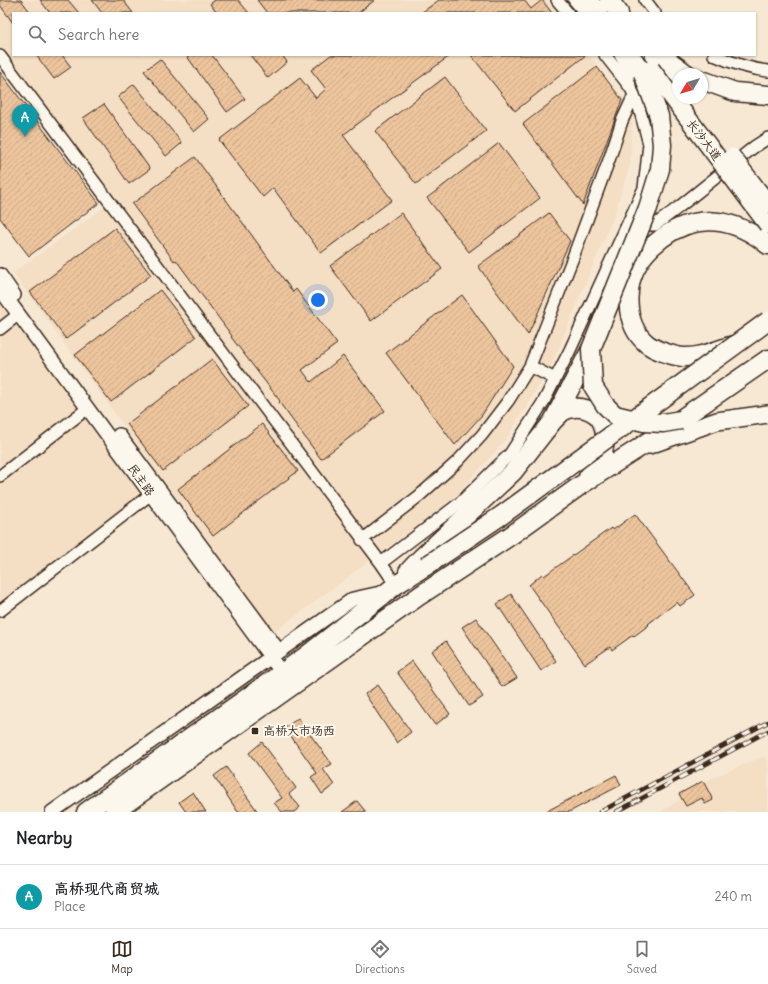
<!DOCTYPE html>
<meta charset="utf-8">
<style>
body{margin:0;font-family:Delius,"LXGW WenKai TC",sans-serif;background:#f2f2f2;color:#202124}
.compass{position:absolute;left:672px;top:68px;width:36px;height:36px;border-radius:50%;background:#fff;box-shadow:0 1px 3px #0004;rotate:232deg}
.you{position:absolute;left:318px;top:300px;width:14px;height:14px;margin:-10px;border:3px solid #fff;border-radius:50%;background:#1a73e8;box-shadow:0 0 0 6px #1a73e833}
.badge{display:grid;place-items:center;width:26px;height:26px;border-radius:50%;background:#3b2a1e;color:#fff;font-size:13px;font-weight:700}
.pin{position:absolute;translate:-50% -33px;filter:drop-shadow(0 1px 2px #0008)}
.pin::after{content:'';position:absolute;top:21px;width:14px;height:12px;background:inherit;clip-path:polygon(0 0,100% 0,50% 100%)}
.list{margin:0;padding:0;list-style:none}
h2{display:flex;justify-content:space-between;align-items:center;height:52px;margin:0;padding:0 16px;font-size:17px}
h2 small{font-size:13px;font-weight:400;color:#757577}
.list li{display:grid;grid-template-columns:26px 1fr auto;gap:12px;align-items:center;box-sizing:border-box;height:64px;padding:0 16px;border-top:1px solid #e0e0e0}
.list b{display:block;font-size:15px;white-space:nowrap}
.list p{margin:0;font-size:13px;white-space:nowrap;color:#757577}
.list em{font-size:13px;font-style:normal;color:#757577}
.icon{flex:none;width:22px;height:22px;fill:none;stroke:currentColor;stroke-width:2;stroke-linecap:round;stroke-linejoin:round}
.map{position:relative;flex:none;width:768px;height:812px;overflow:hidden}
.search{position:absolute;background:#fff;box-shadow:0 1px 3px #0004;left:12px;right:12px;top:12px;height:44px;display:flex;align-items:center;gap:10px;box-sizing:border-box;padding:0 14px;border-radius:0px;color:#757577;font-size:15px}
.sheet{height:116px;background:#fff}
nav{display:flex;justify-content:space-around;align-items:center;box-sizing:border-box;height:56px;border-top:1px solid #e0e0e0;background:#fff;font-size:11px;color:#757577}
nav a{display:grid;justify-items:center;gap:2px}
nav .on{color:#3b2a1e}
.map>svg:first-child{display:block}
.built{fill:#f4dec4}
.building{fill:url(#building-hatch);stroke:#3b2a1e}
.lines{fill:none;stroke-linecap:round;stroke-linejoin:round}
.minor-casing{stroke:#3b2a1e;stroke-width:14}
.tertiary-casing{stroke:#3b2a1e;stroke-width:16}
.primary-casing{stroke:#3b2a1e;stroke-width:20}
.trunk-casing{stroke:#3b2a1e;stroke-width:21}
.minor{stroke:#fbf7ec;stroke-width:11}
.tertiary{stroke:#fbf7ec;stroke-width:13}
.primary{stroke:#fbf7ec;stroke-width:17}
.trunk{stroke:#fbf7ec;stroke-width:18}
.rail-casing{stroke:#3b2a1e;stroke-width:4.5}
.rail{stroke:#fbf7ec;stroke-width:3;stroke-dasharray:9;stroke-linecap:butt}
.primary-bridge-casing{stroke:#3b2a1e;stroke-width:20;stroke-linecap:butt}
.trunk-bridge-casing{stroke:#3b2a1e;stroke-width:21;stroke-linecap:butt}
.primary-bridge{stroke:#fbf7ec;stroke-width:17}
.trunk-bridge{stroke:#fbf7ec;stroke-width:18}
.poi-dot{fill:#3b2a1e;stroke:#fbf7ec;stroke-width:1.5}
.labels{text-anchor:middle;stroke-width:4;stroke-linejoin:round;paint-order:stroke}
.street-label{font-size:12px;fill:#3b2a1e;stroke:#fbf7ec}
.poi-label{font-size:12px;fill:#3b2a1e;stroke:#fbf7ec;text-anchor:start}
</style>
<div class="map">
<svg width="768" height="812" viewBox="0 0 768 812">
<defs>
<pattern id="building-hatch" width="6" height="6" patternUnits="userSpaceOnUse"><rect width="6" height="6" fill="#edc59d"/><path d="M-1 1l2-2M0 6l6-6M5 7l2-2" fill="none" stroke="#cca987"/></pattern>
</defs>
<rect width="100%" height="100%" fill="#f7e8d4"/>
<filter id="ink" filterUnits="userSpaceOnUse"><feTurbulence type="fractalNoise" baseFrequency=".025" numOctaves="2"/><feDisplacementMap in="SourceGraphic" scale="8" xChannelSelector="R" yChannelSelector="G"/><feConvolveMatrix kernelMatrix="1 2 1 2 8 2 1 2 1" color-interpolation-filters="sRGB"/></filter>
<g filter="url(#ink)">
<path class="built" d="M0 0H546L556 13H13V55H589L622 97 632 117 630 165 614 215 552 364 507 438 453 499 274 632 13 273 106 206 0 65Z
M0 304 144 493 0 602Z
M764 756 768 762V812H661L710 779Z"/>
<path class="building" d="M0 0H21L31 13H13V23L0 5Z
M40 0H68L79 13H50Z
M92 0H123L133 13H102Z
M215 0H238L249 13H217L210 4Z
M257 0H375L358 13H267Z
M439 0H524L531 9 542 0 552 13H421Z
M36 55H62L71 67 54 79Z
M186 55H212L245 99 227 112Z
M250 55H282L287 62 268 78Z
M331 55H451L384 104 343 135 392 200 321 253 273 188 263 197 219 140 300 78 316 98 326 89 311 70Z
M471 55H586L515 111Z
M160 59 209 119 194 132 144 71Z
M597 67 622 100 583 205 523 124Z
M0 72 99 203 29 256 0 218Z
M445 77 486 131 416 184 375 131Z
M134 84 182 143 166 156 118 97Z
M104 104 150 169 129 184 83 118Z
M499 143 540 198 469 252 427 198Z
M195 157 293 292 296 289 337 344 302 370 311 382 343 356 385 411 321 459 279 402 280 401 231 337 232 336 176 260 174 261 132 204Z
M401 213 442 269 371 321 330 266Z
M549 213 570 241 528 335 478 266Z
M115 228 151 275 66 339 30 292Z
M160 290 196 337 111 402 75 355Z
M462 295 513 366 482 415 455 445 386 353Z
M212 359 248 406 163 471 127 424Z
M262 424 298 471 213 536 178 489Z
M635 514 695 595 680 606 677 602 648 624 649 625 634 636 633 635 612 650 610 647 585 664 529 585 542 574 544 576 611 528 613 530Z
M511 594 556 661 541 671 497 604Z
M476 618 517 678 502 687 462 627Z
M446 641 483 697 469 706 432 651Z
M412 661 450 714 435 725 397 672Z
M378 685 411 732 397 743 365 694Z
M298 718 332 764 323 769 334 785 322 794 311 777 317 773 285 728Z
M262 742 296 788 289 794 300 807 294 812H282L274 803 282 798 249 753Z
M226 767 258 812H238L214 776Z
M616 775 621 785 569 812H545Z
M703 781 713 800 705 804 702 798 686 806 679 794Z
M193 792 206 812H186L179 802Z
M357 801 366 812H342Z"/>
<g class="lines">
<defs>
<path id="minor" d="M557 0 568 13
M574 0 585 13
M645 0 655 13
M620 55C627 64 629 75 630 86
M714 55C732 63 748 69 768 71
M0 56 381 563
M637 225H655L679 207 754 147 768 138
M0 329 19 314
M530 366 555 379
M0 476 88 408
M362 540 419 496 458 461 482 435 508 401 530 366 572 260 609 160 622 121 634 95
M396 585 381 563 460 503 510 454 544 401 570 350 644 188 649 144 637 100 630 87 605 55
M0 611 151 494"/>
<path id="tertiary" d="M0 275 14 295
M0 289 282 673
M119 435 279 651
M52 812 353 599 385 592"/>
<path id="primary" d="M654 55 678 87
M649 445 717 421 768 414"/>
<path id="trunk" d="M588 0 598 13
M609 0 619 13
M630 55 643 73
M661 55 687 74
M702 80 735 92 768 95
M733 345C717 350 700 358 683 357 673 356 654 350 646 343 624 324 624 285 639 262 645 253 654 244 662 238 697 212 735 218 768 245
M553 421C556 418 559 415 562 412 576 403 598 409 603 425 607 436 604 452 600 462 597 467 592 472 588 477
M408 572 422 557 513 472 553 421 591 349
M86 812 307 655 396 585 426 566
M114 812 419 596 513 534 581 485 639 448 768 359"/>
</defs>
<use href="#minor" class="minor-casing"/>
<use href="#tertiary" class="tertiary-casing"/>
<use href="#primary" class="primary-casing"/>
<use href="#trunk" class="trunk-casing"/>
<use href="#minor" class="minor"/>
<use href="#tertiary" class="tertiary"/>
<use href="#primary" class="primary"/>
<use href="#trunk" class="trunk"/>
<defs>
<path id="rail" d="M600 812 768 722
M616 812 768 731"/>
</defs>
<use href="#rail" class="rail-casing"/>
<use href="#rail" class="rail"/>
<defs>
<path id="primary-bridge" d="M651 69 768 225
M732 157 768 204"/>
<path id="trunk-bridge" d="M643 73 659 116 662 145 660 169 648 208 591 349 593 386 605 405 615 415 644 422 663 423 681 420
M426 566 502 515 768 321"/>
</defs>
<use href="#primary-bridge" class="primary-bridge-casing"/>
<use href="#trunk-bridge" class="trunk-bridge-casing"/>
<use href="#primary-bridge" class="primary-bridge"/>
<use href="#trunk-bridge" class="trunk-bridge"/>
</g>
</g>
<rect class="poi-dot" x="251" y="727" width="8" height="8" rx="2"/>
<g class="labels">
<g class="street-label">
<text transform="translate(704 140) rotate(53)" y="4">长沙大道</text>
<text transform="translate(141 480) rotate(54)" y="4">民主路</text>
</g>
<g class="poi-label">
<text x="263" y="735">高桥大市场西</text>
</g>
</g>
</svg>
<svg class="compass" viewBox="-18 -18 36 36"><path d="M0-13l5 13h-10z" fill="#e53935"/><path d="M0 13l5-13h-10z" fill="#757577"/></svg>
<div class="you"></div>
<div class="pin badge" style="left:25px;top:137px;background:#0f9aa8">A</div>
<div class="search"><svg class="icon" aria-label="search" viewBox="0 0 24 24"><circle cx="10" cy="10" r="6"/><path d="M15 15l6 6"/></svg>Search here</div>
</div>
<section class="sheet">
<h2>Nearby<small></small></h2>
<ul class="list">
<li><span class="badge" style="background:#0f9aa8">A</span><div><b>高桥现代商贸城</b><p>Place</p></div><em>240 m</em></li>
</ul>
</section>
<nav>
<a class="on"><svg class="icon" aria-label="map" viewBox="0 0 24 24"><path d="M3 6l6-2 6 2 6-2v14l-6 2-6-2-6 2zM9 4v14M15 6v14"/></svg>Map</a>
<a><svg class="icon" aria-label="directions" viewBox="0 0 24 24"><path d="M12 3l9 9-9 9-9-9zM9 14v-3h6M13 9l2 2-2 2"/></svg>Directions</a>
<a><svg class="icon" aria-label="saved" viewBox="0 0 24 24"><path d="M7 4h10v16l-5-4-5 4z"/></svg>Saved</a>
</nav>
